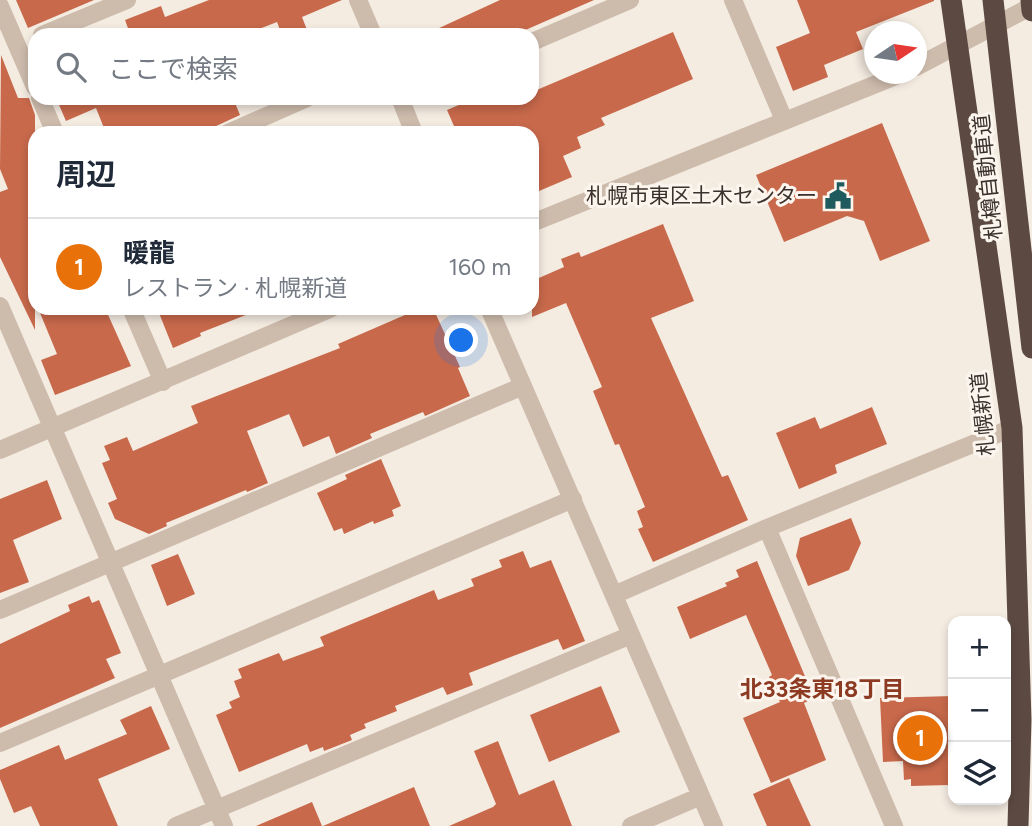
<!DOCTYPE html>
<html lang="ja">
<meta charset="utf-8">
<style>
body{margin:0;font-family:Figtree,"Noto Sans JP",sans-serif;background:#f2f2f3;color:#1f2937}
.controls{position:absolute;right:21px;bottom:21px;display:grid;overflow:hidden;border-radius:14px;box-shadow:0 4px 10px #0003}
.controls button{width:63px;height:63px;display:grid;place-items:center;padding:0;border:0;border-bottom:2px solid #e0e1e3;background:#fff;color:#1f2937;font:35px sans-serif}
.compass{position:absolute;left:864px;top:21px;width:63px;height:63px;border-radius:50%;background:#fff;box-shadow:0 4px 10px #0003;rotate:77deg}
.you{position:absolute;left:462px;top:341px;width:24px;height:24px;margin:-18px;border:5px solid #fff;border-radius:50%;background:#1a73e8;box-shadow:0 0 0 10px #1a73e833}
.badge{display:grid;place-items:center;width:46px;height:46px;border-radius:50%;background:#111827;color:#fff;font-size:23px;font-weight:700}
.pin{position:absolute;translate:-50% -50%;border:4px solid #fff;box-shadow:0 2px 7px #0006}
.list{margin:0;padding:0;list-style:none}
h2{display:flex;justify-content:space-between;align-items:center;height:91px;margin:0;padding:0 28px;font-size:30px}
h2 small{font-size:23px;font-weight:400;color:#747a83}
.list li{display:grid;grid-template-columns:46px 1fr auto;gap:21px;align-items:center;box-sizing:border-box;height:98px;padding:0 28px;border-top:2px solid #e0e1e3}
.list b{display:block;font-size:26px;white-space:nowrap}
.list p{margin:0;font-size:23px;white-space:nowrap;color:#747a83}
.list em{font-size:23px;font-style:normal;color:#747a83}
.icon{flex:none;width:38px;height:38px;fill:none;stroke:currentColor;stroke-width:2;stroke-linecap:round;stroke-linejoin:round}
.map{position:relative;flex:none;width:1032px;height:826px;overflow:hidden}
.search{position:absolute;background:#fff;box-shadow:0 4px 10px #0003;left:28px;top:28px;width:511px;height:77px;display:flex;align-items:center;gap:18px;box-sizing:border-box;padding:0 24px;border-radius:21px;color:#747a83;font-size:26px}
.panel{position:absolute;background:#fff;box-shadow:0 4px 10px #0003;left:28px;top:126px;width:511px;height:189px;border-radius:21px}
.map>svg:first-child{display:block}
.building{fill:#c8694b}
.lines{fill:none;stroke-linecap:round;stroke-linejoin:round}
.minor{stroke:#cdbbac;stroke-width:18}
.highway{stroke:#5c4a42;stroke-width:21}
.highway-bridge{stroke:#5c4a42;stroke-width:21}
.labels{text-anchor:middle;stroke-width:6;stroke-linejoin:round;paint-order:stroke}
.street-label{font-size:21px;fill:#3b302b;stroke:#fbf5ee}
.poi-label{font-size:21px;fill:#3b302b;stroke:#fbf5ee;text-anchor:end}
.neighbourhood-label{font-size:23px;font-weight:bold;fill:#8c3b22;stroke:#fbf5ee}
</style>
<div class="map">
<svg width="1032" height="826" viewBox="0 0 1032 826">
<rect width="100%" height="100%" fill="#f4ebe1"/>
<path class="building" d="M16 0H94L28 28Z
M209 0H342L302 17 309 35H282L277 22 244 35H123L129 31 125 20 161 6 165 17Z
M500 0H594L514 35H424Z
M797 0H934V1L856 32 863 49 824 65 828 77 793 91 776 47 810 33Z
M673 32 693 79 601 118 605 125 577 137 581 148 563 156 572 177 532 194V133H457L447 110 475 98H512L513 101 532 98V92Z
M1 55 18 98H29L35 115V330L0 257V192L8 189 0 169Z
M56 98H233L240 115 201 133H106L96 108 66 121Z
M882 123 930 241 880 261 864 221 847 216 784 242 756 175Z
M663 224 694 301 651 318 722 477 728 475 748 520 653 562 638 529 643 527 637 511 645 507 619 444 615 445 593 391 602 387 566 303 532 317V281L564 267 561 259 579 252 581 257Z
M38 308H105L131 366 55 395 41 360 57 354Z
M157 308H261V309L200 333 201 336 173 348Z
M421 308H433L460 367 458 368 470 396 425 416 423 412 370 434 372 438 336 454 329 436 303 447 289 414 247 431 268 483 247 492 246 490 166 523 167 526 149 534 115 519 108 503 117 499 102 463 110 460 104 446 127 437 133 451 198 423 191 406 340 348 338 344Z
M872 407 887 444 835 465 837 473 799 489 776 433 815 417 820 429Z
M381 459 401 506 392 510 394 516 374 524 373 521 344 534 342 528 334 531 317 493 347 479 345 475Z
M47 480 62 519 13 540 29 582 0 593V499Z
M851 518 861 543 849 570 808 586 796 556 800 538Z
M523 551 530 568 551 560 585 641 563 650 558 639 469 673 473 685 447 695 443 687 395 706 397 711 364 724 366 728 350 735 352 740 347 742 324 751 323 747 310 752 307 744 239 772 216 715 232 708 229 702 240 697 234 681 242 678 238 669 279 653 283 661 324 646 320 637 434 590 438 600 474 586 471 579 502 567 499 560Z
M178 554 195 594 167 606 151 565Z
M757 561 814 698 804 703 826 760 771 783 743 718 780 702 769 677 772 675 746 615 690 639 677 607 727 586 725 583 739 577 736 570Z
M89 596 92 603 99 600 121 653 106 659 115 678 0 728V644L70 611 68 605Z
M601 686 620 732 549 762 530 715Z
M953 696V753H948L949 785 911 786V779L904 780 903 761 883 762 880 698Z
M151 706 170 749 98 779 118 826H40L31 806 14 813 0 779V770L59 745 65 760 127 734 120 720Z
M498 741 519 795 554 780 572 826H449L493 807 496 804 474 751Z
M789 778 811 826H767L753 794Z
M414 787 430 826H323Z
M312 802 322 826H256Z"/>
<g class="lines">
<path class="minor" d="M358 0 373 35
M733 0 784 120
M0 6 35 87
M42 35 127 0
M532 42 630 0
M916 67 1032 6
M40 98 55 133
M400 98 414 133
M228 133 307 98
M532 223 901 74
M0 306 224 826
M131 308 163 382
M489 308 714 826
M0 450 332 308
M767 528 894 826
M614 595 767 528 1012 428
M0 610 523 386
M0 743 573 499
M176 826 631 635
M631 826 701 796"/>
<path class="highway" d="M951 0 1012 428 1021 720 1018 826"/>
<path class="highway-bridge" d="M993 0 1032 348
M1031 0 1032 11"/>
</g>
<defs>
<symbol id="civic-bare" viewBox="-9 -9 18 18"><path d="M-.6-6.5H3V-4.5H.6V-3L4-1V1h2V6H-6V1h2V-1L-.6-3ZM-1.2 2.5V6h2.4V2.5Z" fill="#1f5a5e" stroke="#fbf5ee" stroke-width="2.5" paint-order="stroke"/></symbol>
</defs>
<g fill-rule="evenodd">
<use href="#civic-bare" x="819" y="177" width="38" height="38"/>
</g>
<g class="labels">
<g class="street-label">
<text transform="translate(988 177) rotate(-96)" y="7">札樽自動車道</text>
<text transform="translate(983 414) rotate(-96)" y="7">札幌新道</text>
</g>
<g class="poi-label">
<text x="817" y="203">札幌市東区土木センター</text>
</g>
<g class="neighbourhood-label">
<text x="822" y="697">北33条東18丁目</text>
</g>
</g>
</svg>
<div class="controls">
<button>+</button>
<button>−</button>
<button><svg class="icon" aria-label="layers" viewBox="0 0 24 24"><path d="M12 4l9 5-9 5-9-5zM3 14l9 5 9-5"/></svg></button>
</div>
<svg class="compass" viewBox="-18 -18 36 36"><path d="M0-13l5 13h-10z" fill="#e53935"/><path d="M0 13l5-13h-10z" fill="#747a83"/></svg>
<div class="you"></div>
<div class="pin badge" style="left:920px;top:738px;background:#e8710a">1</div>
<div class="search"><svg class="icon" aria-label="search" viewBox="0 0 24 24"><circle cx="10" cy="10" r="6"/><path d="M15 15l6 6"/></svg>ここで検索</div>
<section class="panel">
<h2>周辺<small></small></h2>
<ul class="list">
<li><span class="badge" style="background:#e8710a">1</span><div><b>暖龍</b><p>レストラン · 札幌新道</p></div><em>160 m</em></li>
</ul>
</section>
</div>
